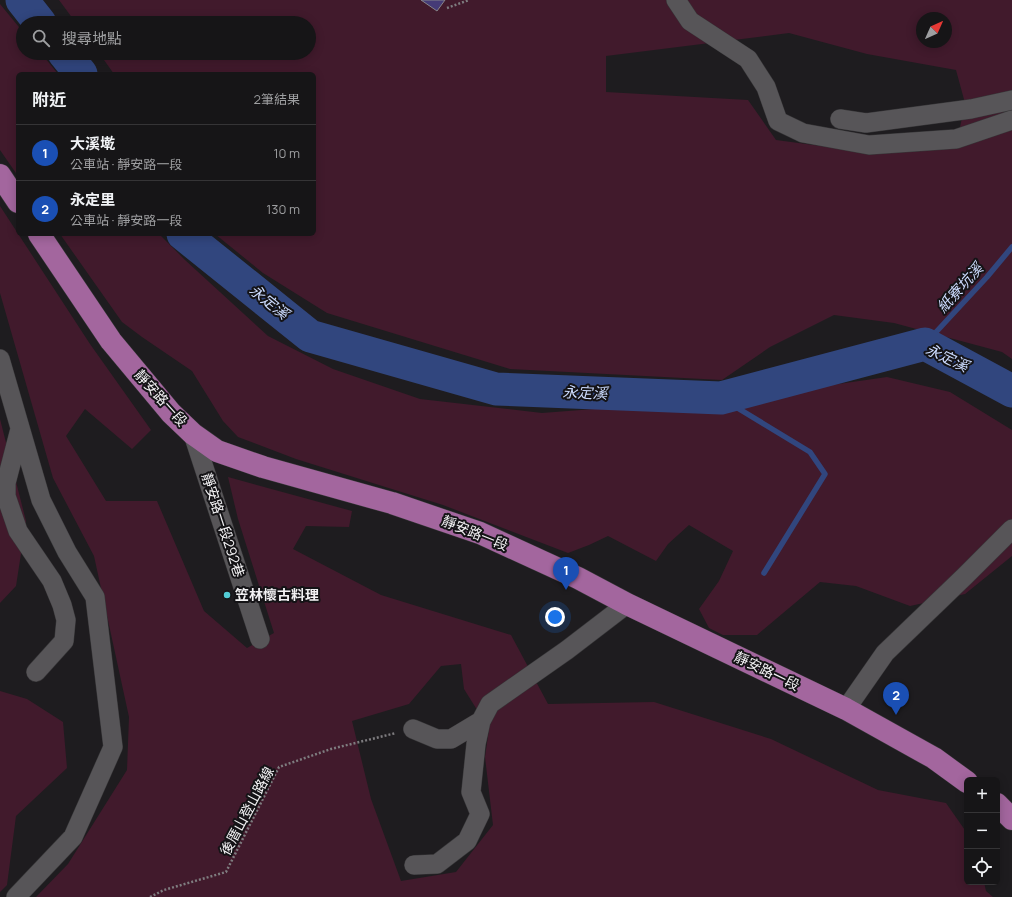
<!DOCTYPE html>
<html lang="zh-TW">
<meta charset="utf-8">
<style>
body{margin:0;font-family:Manrope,"Noto Sans TC",sans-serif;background:#232224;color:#f1f3f6}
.controls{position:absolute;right:12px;bottom:12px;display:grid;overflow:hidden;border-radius:6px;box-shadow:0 2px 10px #0003}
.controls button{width:36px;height:36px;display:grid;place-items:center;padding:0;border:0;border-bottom:1px solid #353436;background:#161517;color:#f1f3f6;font:20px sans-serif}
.compass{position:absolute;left:916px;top:12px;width:36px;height:36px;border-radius:50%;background:#161517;box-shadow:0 2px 10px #0003;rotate:45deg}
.you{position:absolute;left:555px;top:617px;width:14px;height:14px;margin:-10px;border:3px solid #fff;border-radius:50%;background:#1a73e8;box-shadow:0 0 0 6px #1a73e833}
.badge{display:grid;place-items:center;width:26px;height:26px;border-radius:50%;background:#db2777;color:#fff;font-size:13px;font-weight:700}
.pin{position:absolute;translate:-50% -33px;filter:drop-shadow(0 1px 2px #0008)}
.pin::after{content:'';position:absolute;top:21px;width:14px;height:12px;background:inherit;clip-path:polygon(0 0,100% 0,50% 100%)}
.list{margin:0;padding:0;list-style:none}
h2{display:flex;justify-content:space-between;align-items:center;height:52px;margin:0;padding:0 16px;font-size:17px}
h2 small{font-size:13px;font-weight:400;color:#9e9fa1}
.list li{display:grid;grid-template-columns:26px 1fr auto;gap:12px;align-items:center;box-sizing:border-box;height:56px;padding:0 16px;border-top:1px solid #353436}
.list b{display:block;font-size:15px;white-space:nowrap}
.list p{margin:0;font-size:13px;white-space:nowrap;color:#9e9fa1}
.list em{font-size:13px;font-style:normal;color:#9e9fa1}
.icon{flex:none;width:22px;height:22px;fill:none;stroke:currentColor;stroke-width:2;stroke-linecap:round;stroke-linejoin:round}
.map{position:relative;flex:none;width:1012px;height:897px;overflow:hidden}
.search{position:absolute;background:#161517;box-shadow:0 2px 10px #0003;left:16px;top:16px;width:300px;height:44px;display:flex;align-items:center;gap:10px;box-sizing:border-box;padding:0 14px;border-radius:22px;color:#9e9fa1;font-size:15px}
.panel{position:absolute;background:#161517;box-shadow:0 2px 10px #0003;left:16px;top:72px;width:300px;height:164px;border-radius:6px}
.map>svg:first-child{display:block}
.green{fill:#411a2c;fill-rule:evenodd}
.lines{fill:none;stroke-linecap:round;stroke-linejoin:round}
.stream{stroke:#31467e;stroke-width:5.5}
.river{stroke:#31467e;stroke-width:33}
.building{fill:#453b77;stroke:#868589}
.minor-casing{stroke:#373638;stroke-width:20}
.major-casing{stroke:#373638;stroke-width:23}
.path{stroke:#7e7c7f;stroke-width:2.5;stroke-dasharray:2 2;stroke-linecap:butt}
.minor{stroke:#575558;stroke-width:19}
.major{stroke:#a3669e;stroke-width:22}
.poi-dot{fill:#52ccd5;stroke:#141316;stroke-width:1.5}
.labels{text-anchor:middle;stroke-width:4;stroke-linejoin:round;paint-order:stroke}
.street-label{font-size:14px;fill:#f3f2f4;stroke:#141316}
.poi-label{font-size:14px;font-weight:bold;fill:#f3f2f4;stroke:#141316;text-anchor:start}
.water-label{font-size:15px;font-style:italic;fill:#ccdbfe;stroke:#141316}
</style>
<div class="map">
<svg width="1012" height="897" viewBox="0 0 1012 897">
<rect width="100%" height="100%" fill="#1e1c1f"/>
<path class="green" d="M59 0H1012V359L1002 352 894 323 834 315 770 347 722 380 510 369 327 313 263 273 215 234H314V74H114L99 53H309V23H76ZM922 18H946V42H922ZM789 33 867 54 956 70 965 103 956 147 866 152 776 140 748 100 606 92V56Z
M0 4 23 32V53H41L58 74H18V176L0 150Z
M0 206 90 344 151 430 132 449 85 409 66 436 106 501H157L204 611 247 648 274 633 238 519 228 477 352 511 349 527 306 526 293 549 381 595 511 635 548 704 654 702 771 739 878 790 946 803 967 833V882H984L986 891 993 897H36L68 864 127 770 129 717 94 556 53 478 0 293ZM461 664 464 689 489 729 485 757 493 825 456 872 401 881 371 799 352 721 409 704 441 666Z
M60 234H159L185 260 268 336 333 369 420 399 542 413 749 397 887 377 950 392 1012 430V556L965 594 910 606 856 586 820 582 757 635H723L709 628 699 609 719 581 733 551 689 525 668 544 656 561 608 536 589 545 568 553 443 505 296 459 238 437 223 421 192 371 142 337 122 322Z
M0 419 26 521 16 586 0 603Z
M0 691 27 699 63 722 67 768 16 816 7 885 0 892Z"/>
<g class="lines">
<path class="stream" d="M925 344 987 277 1012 247
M721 398 810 452 825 474 764 573"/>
<path class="river" d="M22 0 40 23
M64 53 81 74
M183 234 310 336 496 389 721 398 925 344 1012 391"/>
</g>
<path class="building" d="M421 0H445L437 11Z"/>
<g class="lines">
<defs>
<path id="minor" d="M676 0 690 21 748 59 766 87 778 121 803 133 869 145 956 139 1012 120
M840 119 866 123 971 109 1012 100
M0 359 41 500 67 552 95 597 113 747 73 837 16 897
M20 429 6 483V496L18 531 52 581 62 605 66 620 64 641 36 672
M193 434 260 639
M846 709 885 653 965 576 1012 529
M413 729 437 739H451L481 721
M414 865 437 864 467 841 480 814 471 792 476 744 481 721 490 704 567 650 627 604"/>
<path id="major" d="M0 175 18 202
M39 234 111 341 171 413 193 434 217 451 263 467 392 503 480 533 578 578 627 604 846 709 934 758 967 782
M997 804 1012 819"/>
</defs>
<use href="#minor" class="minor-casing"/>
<use href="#major" class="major-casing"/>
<path class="path" d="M447 8 469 0
M150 897 164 890 226 872 279 767 331 749 396 733"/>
<use href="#minor" class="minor"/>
<use href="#major" class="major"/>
</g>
<circle class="poi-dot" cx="227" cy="595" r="4"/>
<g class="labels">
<g class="street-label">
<text transform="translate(161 398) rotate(48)" y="5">靜安路一段</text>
<text transform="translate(223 525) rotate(72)" y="5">靜安路一段292巷</text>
<text transform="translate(475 533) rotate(22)" y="5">靜安路一段</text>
<text transform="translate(767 671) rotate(26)" y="5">靜安路一段</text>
<text transform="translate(247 811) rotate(-62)" y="5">後厝山登山路線</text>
</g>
<g class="poi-label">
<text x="235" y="600">笠林懷古料理</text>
</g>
<g class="water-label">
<text transform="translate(960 288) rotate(-48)" y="5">紙寮坑溪</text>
<text transform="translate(269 302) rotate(39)" y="5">永定溪</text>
<text transform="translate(947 358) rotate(25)" y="5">永定溪</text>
<text transform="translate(585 393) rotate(2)" y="5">永定溪</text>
</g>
</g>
</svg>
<div class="controls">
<button>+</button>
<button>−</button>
<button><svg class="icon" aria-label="locate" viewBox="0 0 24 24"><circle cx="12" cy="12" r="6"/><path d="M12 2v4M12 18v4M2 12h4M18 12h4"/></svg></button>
</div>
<svg class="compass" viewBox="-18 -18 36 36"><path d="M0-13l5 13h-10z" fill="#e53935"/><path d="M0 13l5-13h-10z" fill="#9e9fa1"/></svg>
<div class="you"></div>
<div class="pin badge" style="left:566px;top:590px;background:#1a4fb4">1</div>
<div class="pin badge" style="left:896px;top:715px;background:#1a4fb4">2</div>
<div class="search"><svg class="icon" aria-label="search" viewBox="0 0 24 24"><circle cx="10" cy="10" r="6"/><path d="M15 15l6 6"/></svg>搜尋地點</div>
<section class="panel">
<h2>附近<small>2筆結果</small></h2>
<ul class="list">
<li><span class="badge" style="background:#1a4fb4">1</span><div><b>大溪墘</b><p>公車站 · 靜安路一段</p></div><em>10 m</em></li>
<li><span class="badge" style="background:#1a4fb4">2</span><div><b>永定里</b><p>公車站 · 靜安路一段</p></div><em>130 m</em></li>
</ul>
</section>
</div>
